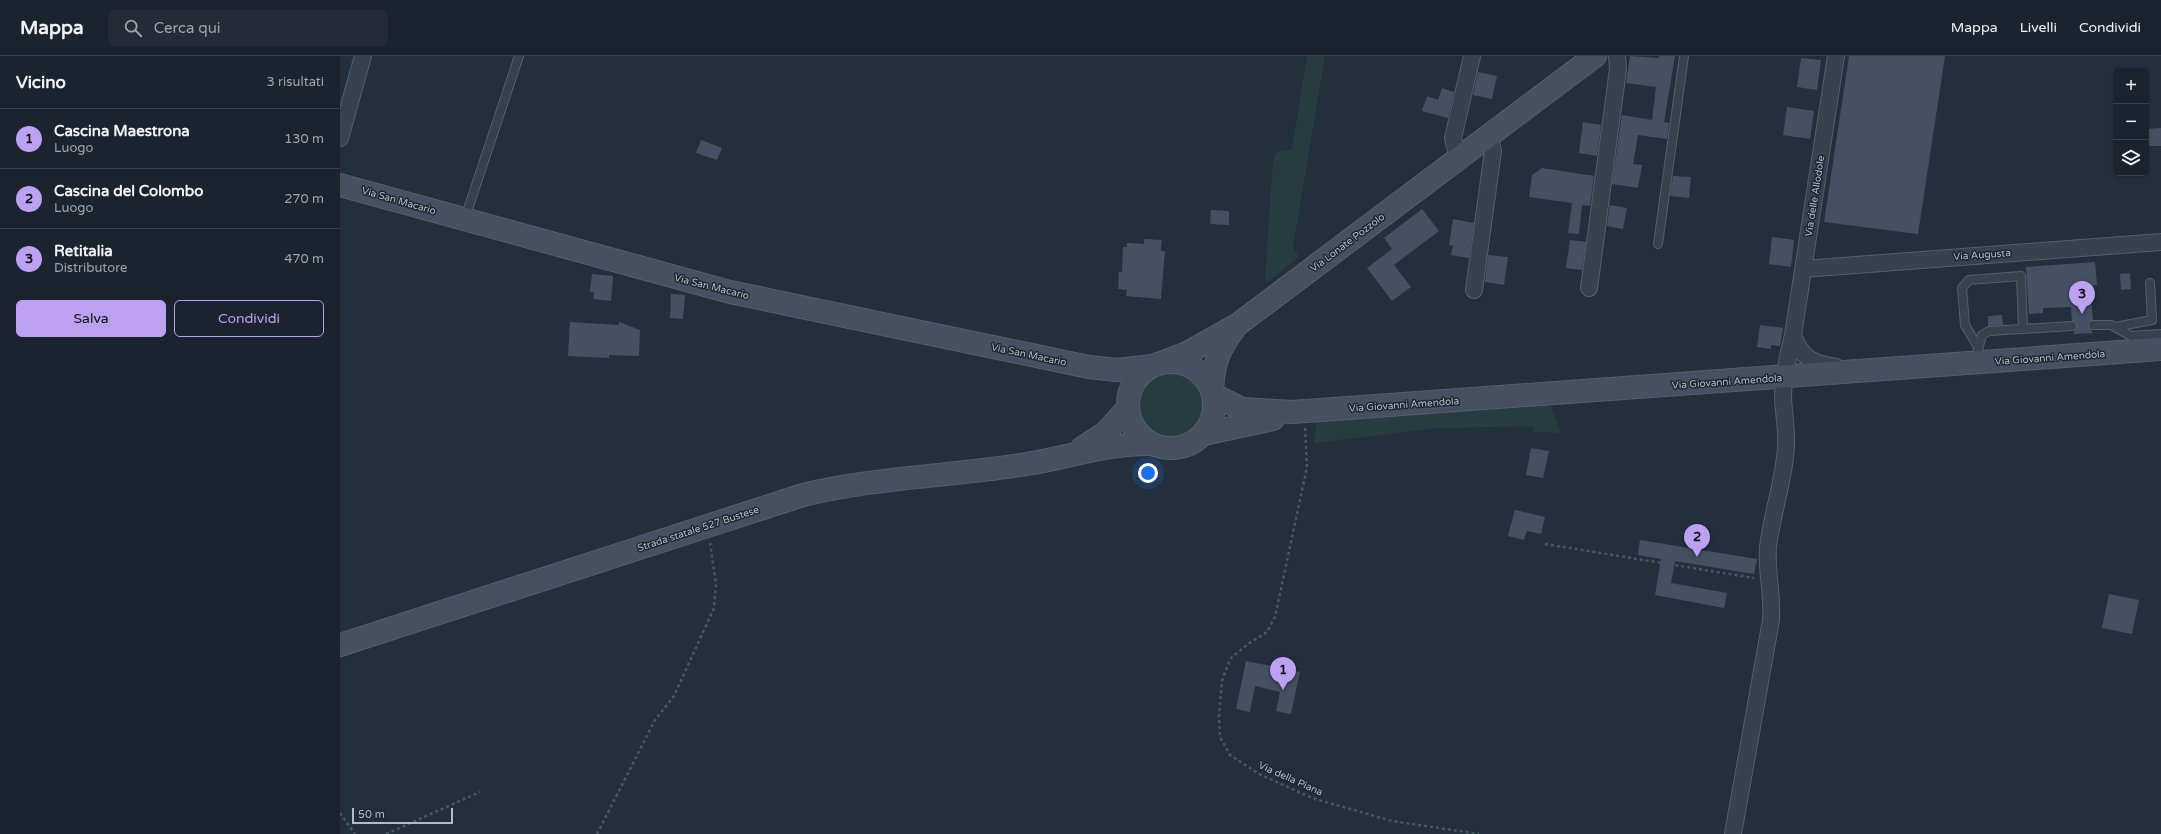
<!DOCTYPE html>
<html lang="it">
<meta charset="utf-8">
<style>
body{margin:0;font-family:"Varela Round",sans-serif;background:#242b36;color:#f1f3f6}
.controls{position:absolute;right:12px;top:12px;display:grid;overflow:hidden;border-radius:6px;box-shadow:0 1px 3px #0004}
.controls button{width:36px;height:36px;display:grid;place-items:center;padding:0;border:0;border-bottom:1px solid #39404a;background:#1b232e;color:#f1f3f6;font:20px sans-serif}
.scale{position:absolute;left:12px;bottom:10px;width:101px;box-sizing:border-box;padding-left:4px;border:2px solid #b4bcc9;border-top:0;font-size:11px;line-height:14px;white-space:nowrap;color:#b4bcc9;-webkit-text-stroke:3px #1d2633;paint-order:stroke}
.you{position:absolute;left:808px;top:417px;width:14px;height:14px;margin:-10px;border:3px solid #fff;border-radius:50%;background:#1a73e8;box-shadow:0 0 0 6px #1a73e833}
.badge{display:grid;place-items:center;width:26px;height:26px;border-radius:50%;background:#bca0f2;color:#111;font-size:13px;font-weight:700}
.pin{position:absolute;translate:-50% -33px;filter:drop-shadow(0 1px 2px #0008)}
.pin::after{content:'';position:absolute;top:21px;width:14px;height:12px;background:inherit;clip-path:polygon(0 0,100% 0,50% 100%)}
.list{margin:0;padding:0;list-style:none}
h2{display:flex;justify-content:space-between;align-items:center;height:52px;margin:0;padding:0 16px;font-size:17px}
h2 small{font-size:13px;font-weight:400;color:#a0a4aa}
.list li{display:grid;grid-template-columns:26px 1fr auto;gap:12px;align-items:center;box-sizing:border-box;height:60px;padding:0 16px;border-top:1px solid #39404a}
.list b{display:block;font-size:15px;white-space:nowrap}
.list p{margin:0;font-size:13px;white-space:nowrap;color:#a0a4aa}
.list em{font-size:13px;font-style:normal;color:#a0a4aa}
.actions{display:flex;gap:8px;padding:12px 16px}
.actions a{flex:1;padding:9px 0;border:1px solid #bca0f2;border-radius:6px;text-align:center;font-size:14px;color:#bca0f2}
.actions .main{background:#bca0f2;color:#111}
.icon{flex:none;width:22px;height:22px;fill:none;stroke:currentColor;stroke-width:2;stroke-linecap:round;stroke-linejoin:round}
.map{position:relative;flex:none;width:1821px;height:778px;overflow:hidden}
header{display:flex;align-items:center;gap:24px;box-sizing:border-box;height:56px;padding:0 20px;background:#1b232e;border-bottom:1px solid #39404a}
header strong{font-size:19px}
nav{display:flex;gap:22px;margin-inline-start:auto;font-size:14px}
.search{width:280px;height:36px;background:#242b36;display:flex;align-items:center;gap:10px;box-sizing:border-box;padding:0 14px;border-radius:6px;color:#a0a4aa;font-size:15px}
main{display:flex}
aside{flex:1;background:#1b232e}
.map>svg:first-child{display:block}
.green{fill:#263c3f}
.building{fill:#455162}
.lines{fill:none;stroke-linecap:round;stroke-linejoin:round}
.lane-casing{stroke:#565f6c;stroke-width:10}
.street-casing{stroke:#565f6c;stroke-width:18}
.secondary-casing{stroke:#565f6c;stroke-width:24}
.path{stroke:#44595c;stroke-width:2.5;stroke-dasharray:3 3;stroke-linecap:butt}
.lane{stroke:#38414e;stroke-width:8}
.street{stroke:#38414e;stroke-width:16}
.secondary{stroke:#465061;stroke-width:22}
.labels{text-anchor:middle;stroke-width:3;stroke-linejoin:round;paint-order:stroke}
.street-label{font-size:10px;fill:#b4bcc9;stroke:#1d2633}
</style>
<header>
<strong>Mappa</strong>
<div class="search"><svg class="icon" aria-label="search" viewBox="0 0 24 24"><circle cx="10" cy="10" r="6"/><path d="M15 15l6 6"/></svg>Cerca qui</div>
<nav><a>Mappa</a><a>Livelli</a><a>Condividi</a></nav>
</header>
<main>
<aside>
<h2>Vicino<small>3 risultati</small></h2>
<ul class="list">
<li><span class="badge">1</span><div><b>Cascina Maestrona</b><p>Luogo</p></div><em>130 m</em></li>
<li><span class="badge">2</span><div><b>Cascina del Colombo</b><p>Luogo</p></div><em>270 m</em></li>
<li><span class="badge">3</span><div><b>Retitalia</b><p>Distributore</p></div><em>470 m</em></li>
</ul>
<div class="actions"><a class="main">Salva</a><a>Condividi</a></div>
</aside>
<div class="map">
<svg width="1821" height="778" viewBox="0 0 1821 778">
<rect width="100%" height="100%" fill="#242f3e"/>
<path class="green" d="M967 0H985L953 191 959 201 927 226 925 223 933 105 937 96 952 93Z
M798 348a33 33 0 1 1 66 0a33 33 0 1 1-66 0Z
M1209 345 1221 377 1193 376 1194 370 1100 372 974 387 977 362Z"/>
<path class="building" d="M1290 0 1319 2V0H1335L1324 66 1329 67 1327 83 1298 79 1293 108 1302 109 1298 132 1272 128 1282 59 1312 64 1316 31 1286 27Z
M1509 0H1605L1578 178 1484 166Z
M1461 2 1481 4 1477 34 1457 31Z
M1138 16 1157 20 1152 43 1133 39Z
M1102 32 1114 36 1108 62 1082 55 1087 40 1098 44Z
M1447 51 1474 55 1470 83 1443 79Z
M1243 66 1261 69 1257 100 1239 97Z
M1821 72V90H1806V73Z
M361 84 382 92 377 104 356 97Z
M1202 112 1254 120 1250 150 1242 149 1239 178 1228 177 1232 147 1189 141 1192 119Z
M1333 120 1351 121 1349 142 1330 140Z
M1270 149 1287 152 1283 173 1267 170Z
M1082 153 1099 175 1054 209 1071 231 1052 245 1027 212 1052 193 1044 182Z
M871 154 889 155V169L870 168Z
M1113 163 1134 167 1129 202 1111 199 1113 190 1109 189Z
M1432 181 1454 184 1451 211 1429 208Z
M804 183 822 184 821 195H825L821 243 786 240 787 234 778 233 779 216H782L783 191H787V187L804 188Z
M1230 184 1246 186 1242 214 1226 212Z
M1148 199 1168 201 1164 229 1145 226Z
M1755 206 1757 229 1750 230 1753 264 1748 269 1753 277 1733 278 1737 269 1732 265 1731 251 1703 252V257L1689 258 1686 211Z
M1790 217 1791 233 1781 234 1780 218Z
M252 218 273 220 271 245 253 243 254 236H250Z
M331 238 345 239 343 263 330 262Z
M1662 259 1663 269 1648 270V260Z
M230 266 279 269V266L300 274 299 300 269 299V302L228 300Z
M1420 269 1443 272 1440 290 1431 289V293L1417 291Z
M1191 392 1209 395 1203 422 1186 419Z
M1175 454 1205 461 1201 478 1187 475 1184 484 1168 480Z
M1300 484 1417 503 1414 518 1335 505 1331 527 1387 537 1384 552 1315 539 1321 503 1298 499Z
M1769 538 1799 544 1792 578 1762 572Z
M906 605 960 616 951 658 936 655 940 636 915 630 910 656 896 653Z"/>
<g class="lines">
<defs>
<path id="lane" d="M125 162 179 0
M1318 188 1344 0
M1753 269H1771L1791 280 1821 278
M1775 271 1812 264 1810 227
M1638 291 1625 269 1622 232 1629 224 1681 220 1683 273
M1638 294 1642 279 1649 275 1732 270"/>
<path id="street" d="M0 82 23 0
M1118 102 1113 82 1132 0
M1463 213 1821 186
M1249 232 1278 13 1277 0
M1134 234 1153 95 1149 79
M1453 279C1461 302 1473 308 1496 311
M1393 778 1431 564C1433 539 1426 515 1428 491 1432 457 1444 425 1446 391 1447 375 1444 359 1443 343 1443 321 1448 300 1453 279L1496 0"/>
<path id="secondary" d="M0 129 390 236 749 311 777 314 812 310
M788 349a43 43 0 1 1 86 0a43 43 0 1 1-86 0Z
M824 306 847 297 897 269 1255 0
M872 333C874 306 878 295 894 273
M874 339 902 353 953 356 1821 293
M864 378 933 363
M742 392 765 377 788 352
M0 589 463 439C534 422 608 420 680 409 726 403 764 387 812 388"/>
</defs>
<use href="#lane" class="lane-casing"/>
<use href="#street" class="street-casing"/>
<use href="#secondary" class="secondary-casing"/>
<path class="path" d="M965 372 967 411 935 561 927 576 908 588 890 603 882 625 879 660 880 681 890 699 919 718 972 742 1052 765 1139 778
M1205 488 1414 522
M0 757 15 778
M46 778 140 736
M257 778 315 664 334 640 374 552 376 528 370 487"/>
<use href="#lane" class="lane"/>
<use href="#street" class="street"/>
<use href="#secondary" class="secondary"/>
</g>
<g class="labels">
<g class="street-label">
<text transform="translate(1474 140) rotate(-81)" y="4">Via delle Allodole</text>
<text transform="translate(59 144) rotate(16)" y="4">Via San Macario</text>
<text transform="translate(1007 186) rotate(-37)" y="4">Via Lonate Pozzolo</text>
<text transform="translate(1642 198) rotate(-4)" y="4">Via Augusta</text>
<text transform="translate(372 230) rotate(14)" y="4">Via San Macario</text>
<text transform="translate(689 298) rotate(12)" y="4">Via San Macario</text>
<text transform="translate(1710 301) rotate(-4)" y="4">Via Giovanni Amendola</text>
<text transform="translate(1387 325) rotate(-4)" y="4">Via Giovanni Amendola</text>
<text transform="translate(1064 348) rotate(-4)" y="4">Via Giovanni Amendola</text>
<text transform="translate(358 472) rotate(-18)" y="4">Strada statale 527 Bustese</text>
<text transform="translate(951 722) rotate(24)" y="4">Via della Piana</text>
</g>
</g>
</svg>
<div class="controls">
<button>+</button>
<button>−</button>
<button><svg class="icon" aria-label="layers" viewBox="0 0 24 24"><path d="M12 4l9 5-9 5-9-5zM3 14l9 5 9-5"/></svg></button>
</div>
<div class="scale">50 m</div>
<div class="you"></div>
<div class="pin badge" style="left:943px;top:634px">1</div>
<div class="pin badge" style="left:1357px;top:501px">2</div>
<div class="pin badge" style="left:1742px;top:258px">3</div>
</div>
</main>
